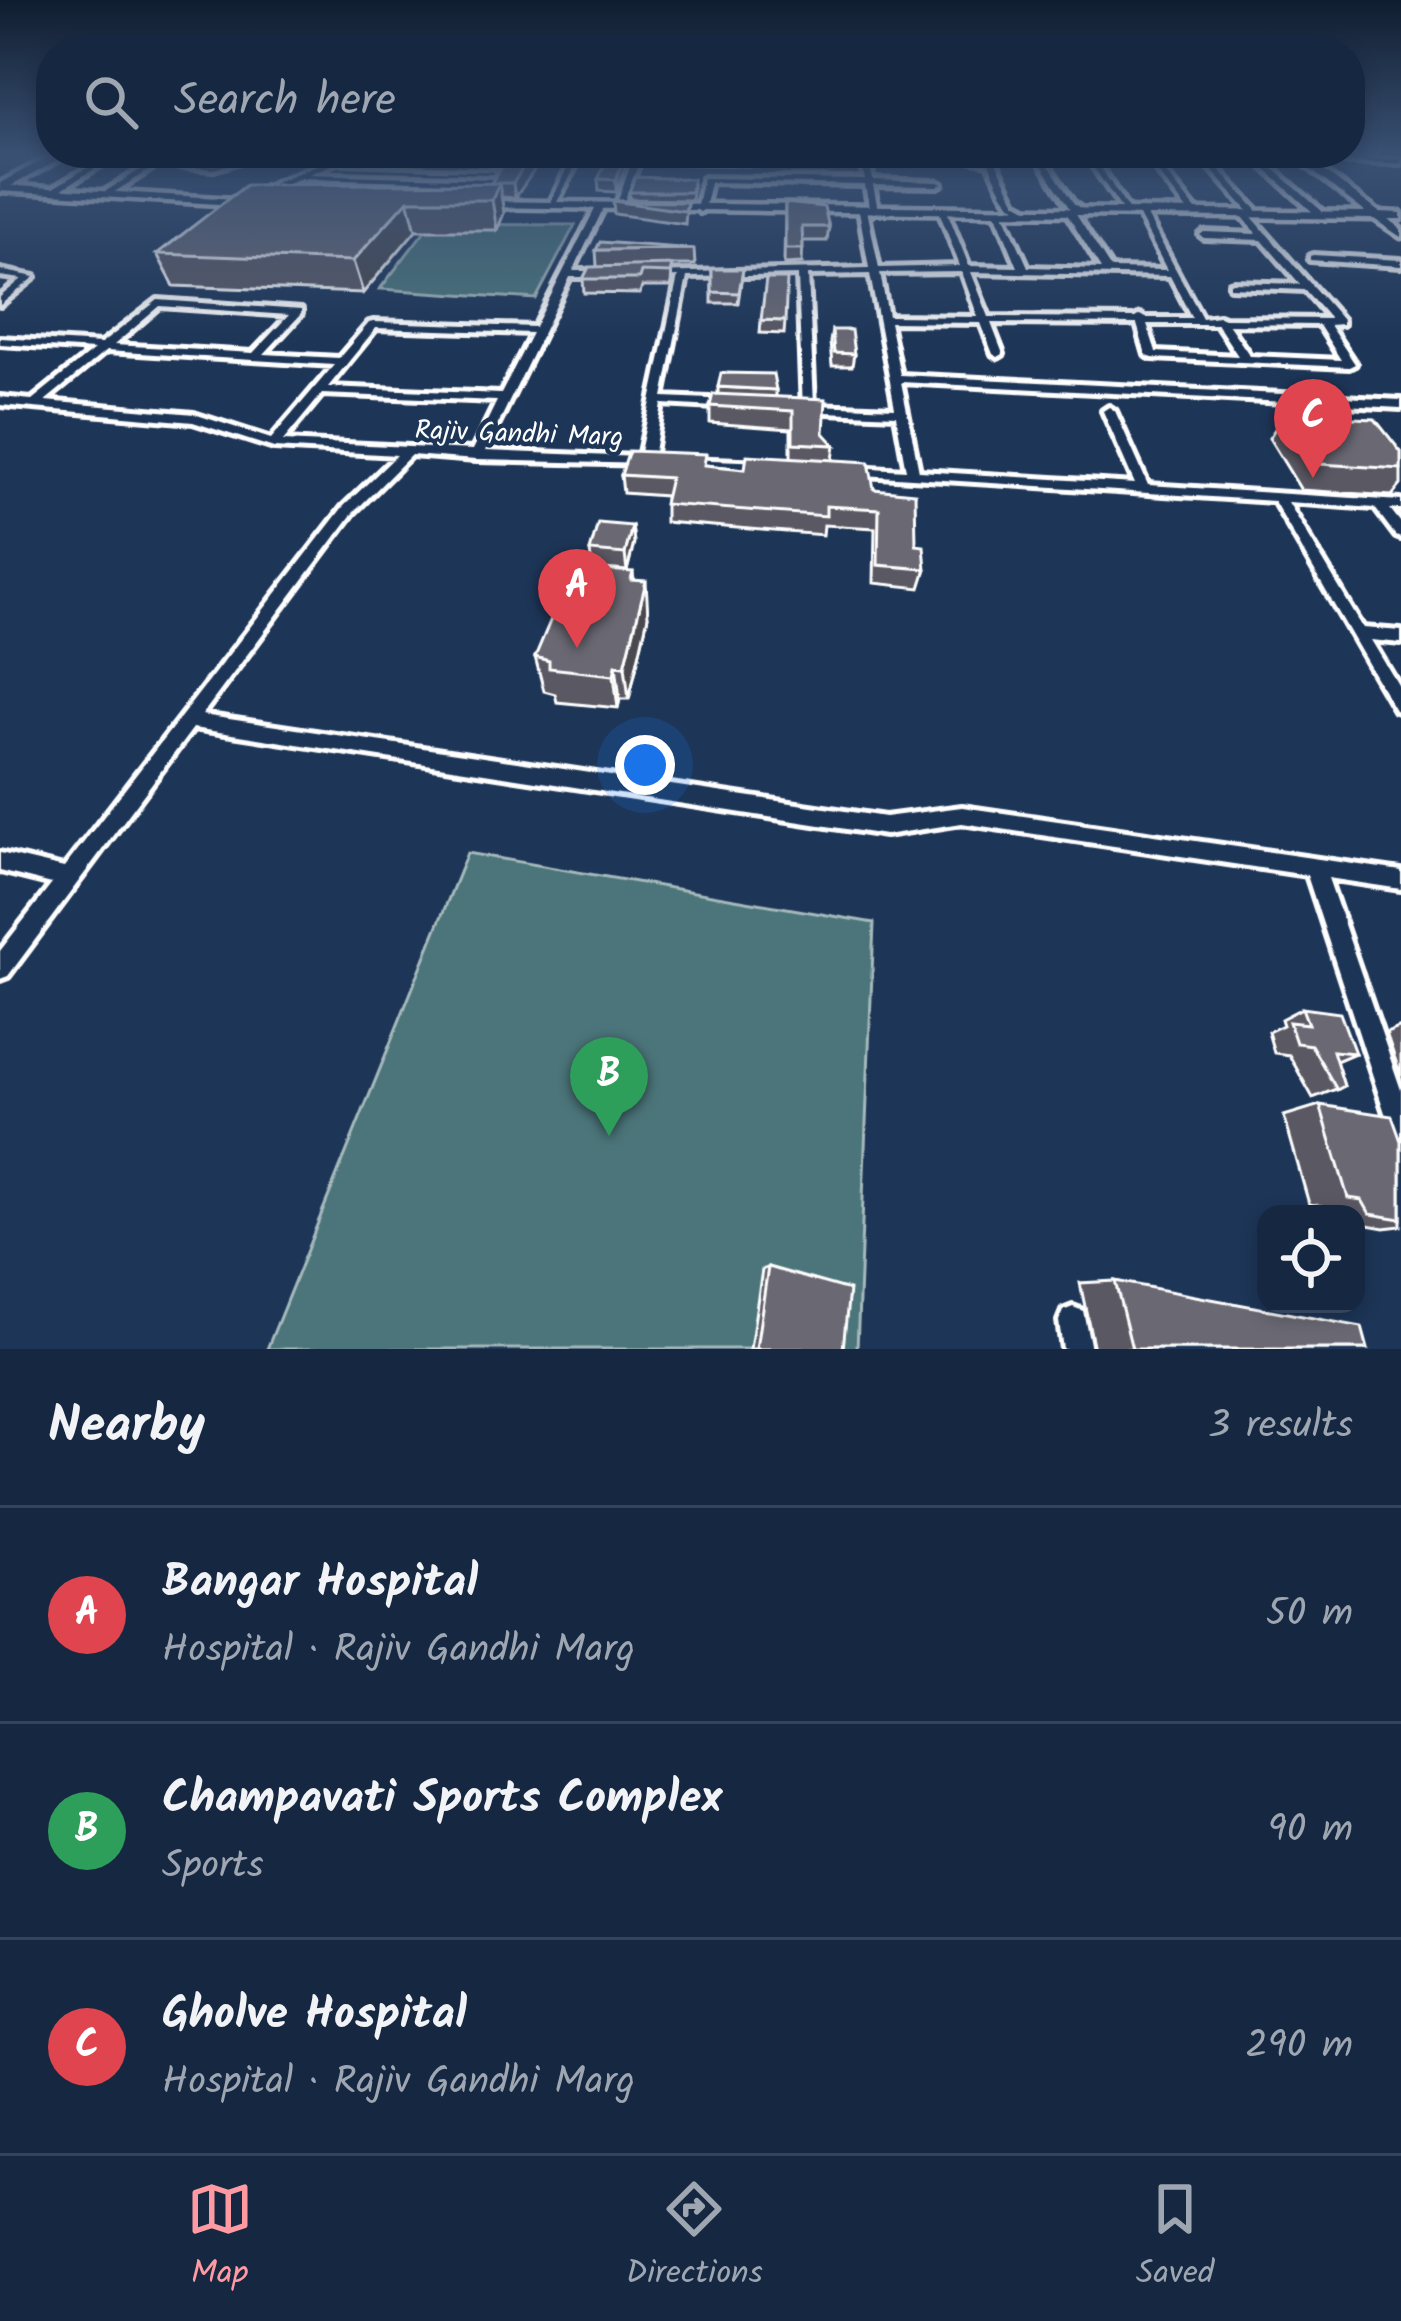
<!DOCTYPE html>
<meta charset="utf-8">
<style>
body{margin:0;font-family:Kalam,sans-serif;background:#1f3048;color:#f1f3f6}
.controls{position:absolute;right:36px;bottom:36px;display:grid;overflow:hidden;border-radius:24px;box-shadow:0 6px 18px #0003}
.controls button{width:108px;height:108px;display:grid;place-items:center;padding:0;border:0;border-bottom:3px solid #35445a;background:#162841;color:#f1f3f6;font:60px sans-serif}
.you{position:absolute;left:645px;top:765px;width:42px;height:42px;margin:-30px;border:9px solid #fff;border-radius:50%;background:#1a73e8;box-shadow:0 0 0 18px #1a73e833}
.badge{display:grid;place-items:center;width:78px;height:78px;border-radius:50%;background:#ff9aa2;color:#fff;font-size:39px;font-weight:700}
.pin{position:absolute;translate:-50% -99px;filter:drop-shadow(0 3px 6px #0008)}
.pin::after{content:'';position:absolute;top:63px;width:42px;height:36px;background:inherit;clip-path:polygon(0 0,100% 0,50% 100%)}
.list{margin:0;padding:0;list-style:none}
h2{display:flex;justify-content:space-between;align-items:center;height:156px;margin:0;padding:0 48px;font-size:51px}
h2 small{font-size:39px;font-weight:400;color:#9ea6b1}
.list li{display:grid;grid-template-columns:78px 1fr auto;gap:36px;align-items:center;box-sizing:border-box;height:216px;padding:0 48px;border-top:3px solid #35445a}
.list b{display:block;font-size:45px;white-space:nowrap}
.list p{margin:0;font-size:39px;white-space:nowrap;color:#9ea6b1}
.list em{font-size:39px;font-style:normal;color:#9ea6b1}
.icon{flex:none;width:66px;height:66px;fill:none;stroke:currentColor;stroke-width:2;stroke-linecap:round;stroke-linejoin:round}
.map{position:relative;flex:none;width:1401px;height:1349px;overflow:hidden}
.search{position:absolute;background:#162841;box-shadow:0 6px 18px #0003;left:36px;right:36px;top:36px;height:132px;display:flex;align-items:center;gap:30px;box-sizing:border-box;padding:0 42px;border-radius:48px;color:#9ea6b1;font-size:45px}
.sheet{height:804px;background:#162841}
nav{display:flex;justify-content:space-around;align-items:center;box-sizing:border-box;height:168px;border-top:3px solid #35445a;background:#162841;font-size:33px;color:#9ea6b1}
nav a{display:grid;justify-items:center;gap:6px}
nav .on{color:#ff9aa2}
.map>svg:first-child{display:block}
.green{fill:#4c757a;stroke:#a6babc;stroke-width:3}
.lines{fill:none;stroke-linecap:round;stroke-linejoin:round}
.minor-casing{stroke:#fff;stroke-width:10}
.tertiary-casing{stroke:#fff;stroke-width:9}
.trunk-casing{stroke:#fff;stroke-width:9}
.minor{fill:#1d3557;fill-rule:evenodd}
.tertiary{fill:#1d3557;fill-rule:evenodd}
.trunk{fill:#1d3557;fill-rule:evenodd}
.wall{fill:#5a5963;stroke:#fff;stroke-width:3}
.shaded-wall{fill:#4a4850;stroke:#fff;stroke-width:3}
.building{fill:#696773;stroke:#fff;stroke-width:3}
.labels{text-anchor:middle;stroke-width:9;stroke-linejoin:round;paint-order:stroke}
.far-street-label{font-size:27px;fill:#fff;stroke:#1d3557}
</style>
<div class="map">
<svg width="1401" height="1349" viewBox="0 0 1401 1349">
<rect width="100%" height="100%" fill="#1d3557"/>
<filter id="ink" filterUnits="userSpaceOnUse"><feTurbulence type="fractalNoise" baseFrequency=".00833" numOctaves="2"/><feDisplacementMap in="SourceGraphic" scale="24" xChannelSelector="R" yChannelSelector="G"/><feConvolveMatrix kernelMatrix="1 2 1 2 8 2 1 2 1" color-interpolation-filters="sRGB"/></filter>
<g filter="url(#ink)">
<path class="green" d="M430 224 575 225 536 299 380 289Z
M467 853 874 923 857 1349H267Z"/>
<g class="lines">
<defs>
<path id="minor" d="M107 156H116L55 193 48 191Z
M163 156H172L108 196 101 194Z
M244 156H257L214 169 175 166 179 164 214 165Z
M573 156H581L555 206 548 208Z
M634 156 796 160 800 162 796 164 640 160 622 207 615 209Z
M860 156H868L873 180 938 182 942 184 938 186 873 185 878 210 874 213 870 210 865 185 710 182 704 209 700 212 696 209 703 178 865 180Z
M953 156H993L1016 202 1029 209V213C1005 208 999 184 989 163Z
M1036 156H1043L1074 204 1085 211 1081 214 1073 210 1111 269 1167 270 1137 212 1141 209 1145 212 1202 318 1219 316 1224 318 1330 319 1305 290 1230 287V283L1233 282 1300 284 1262 240 1204 238 1200 235 1204 232 1257 234 1239 212 1246 210 1342 320V324L1329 325 1355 364 1349 367 1152 358 1146 355 1137 324 991 323 1003 354 998 357 993 354 981 323 889 322 900 375 1401 400V408L901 382 919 471 1135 484 1103 411 1109 407 1115 411 1148 485 1401 501V509H1390L1401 523V538L1396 536 1375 508 1288 502 1363 628 1401 631V643L1371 640 1401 690V712L1395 710 1274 501 848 474V468L853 467 906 470 896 415 803 411 798 275 687 277 663 397 733 400 739 404 733 408 662 404 652 464 476 460 411 455 353 513 202 715 885 817 962 807 1401 871V889L1328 878 1401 1090V1137L1392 1134 1389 1125 1307 875 962 823 885 835 193 728 8 976 0 979V951L52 884 0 871V853L64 868 343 507 397 455 274 448 193 422 0 405V397L32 400 94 350 0 344V338L101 344 158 300 301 310V314L264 354 339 358 369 323 373 322 535 327 596 207 600 204 604 207 573 271H608L613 274 608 277H570L485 451 639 457 678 277 652 278 649 277V273L869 268 859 210 863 207 867 210 879 268 960 266 939 211 943 208 947 211 969 266 1018 267 995 211 999 208 1003 211 1028 267 1101 269 1065 211 1070 209ZM962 272 978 317 888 316 880 273ZM971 272 1170 276 1192 318H1145L1140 315 1135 318 989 317ZM870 274 895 408 814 405 808 275ZM160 306 289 315 253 353 114 345ZM1147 324H1217L1238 356 1156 352ZM1228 324 1319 325 1341 360 1250 356ZM376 328 532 333 501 394 328 387ZM106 351 334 365 271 439 194 414 45 401ZM322 394 497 401 473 450 283 441Z
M1086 156H1093L1131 214H1125Z
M1145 156H1152L1196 210V214H1190Z
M1199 156H1207L1257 210V214H1251Z
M1251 156H1259L1323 212V216H1317Z
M1301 157 1401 159V163L1298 161Z
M337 158 507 163 511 165 497 183 302 178 298 176 302 174 495 179 502 167 340 162Z
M1313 255 1401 260V266L1310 260V256Z
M0 270 35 277 0 305V297L22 279 0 276Z
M685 459 767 462 773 466 767 470 680 466 679 463Z
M1073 1307 1083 1311 1091 1349H1063L1059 1321 1063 1311Z"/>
<path id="tertiary" d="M338 156H352L236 205 0 191V185L235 199Z
M1293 156H1304L1379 212 1401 213V219H1388L1401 229V237L1374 219 478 207 473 204 478 201 1365 212Z"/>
<path id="trunk" d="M50 156H66L0 192V183Z"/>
</defs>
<use href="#minor" class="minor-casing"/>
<use href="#tertiary" class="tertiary-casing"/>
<use href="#trunk" class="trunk-casing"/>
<use href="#minor" class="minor"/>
<use href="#tertiary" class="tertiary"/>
<use href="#trunk" class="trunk"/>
</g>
<path class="wall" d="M510 156H538L539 163 515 198 501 197 504 213 497 230H416L363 293 174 286 157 254 491 183Z
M629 156 616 192 599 191 598 179Z
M693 186 691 200 630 199 629 192Z
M613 201 687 202 685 224 614 214Z
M785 203 829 227 827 241H803L802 263 784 264Z
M694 249 695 265H672L671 287H642L640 294 584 293 583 279 597 266 596 250Z
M712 269H743L738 303H712Z
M761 320 785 321 784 334 760 333Z
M832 330 854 354 852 366H832L830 342Z
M718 387 776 390V397L835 445 833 460 874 489 916 545 926 569 920 588 874 583 875 528 824 525 823 535 665 522V496L623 493 621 475 706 465 745 469 791 458V429L710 423V406L718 394Z
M1286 412 1330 417 1401 452V485L1392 496 1301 490 1269 438Z
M632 526 634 543 627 571 592 568 590 551Z
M633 572 634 581 648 616 629 699H620L618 708 557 702 555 694 544 691 535 657 579 575Z
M1302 1008 1355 1053 1336 1061 1344 1086 1313 1098 1289 1055 1274 1053 1268 1032 1283 1025 1281 1019Z
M1401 1027V1076L1386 1033Z
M1320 1105 1401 1141V1226L1384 1228 1356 1223V1214H1327L1322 1206 1309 1204 1284 1116Z
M768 1267 843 1349H750L762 1270Z
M1115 1281 1368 1349H1094L1080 1283Z"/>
<path class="shaded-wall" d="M531 156H538L539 163 515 198 513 183Z
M624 156H629L616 192V180Z
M499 183 504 213 497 230 492 200Z
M408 200 416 230 363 293 353 261Z
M632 526 634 543 627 571 625 554Z
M646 581 648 616 629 699 625 666Z
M616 665 620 699 618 708 614 675Z"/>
<path class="building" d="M510 156H531L513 183H491Z
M609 156H624L616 180 598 179Z
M635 177 693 179 691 192H629Z
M499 183 492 200H408L353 261 157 254 246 185Z
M613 201 687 202 685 211Z
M785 203 824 207 829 227H802L803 249H785Z
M600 242 694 249 596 250Z
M672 265 670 273 641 272 639 279H583L589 267Z
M712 269H743L739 293 712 292Z
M766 279H787L785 321 761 320Z
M832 330H851L854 354 834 353Z
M721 373 773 374 776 390 718 387Z
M713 394 826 399 824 433 835 445 793 443V411L710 406Z
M1286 412 1330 417 1375 419 1401 452V469L1320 464Z
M629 451 706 454 704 465 745 469 747 455 869 462 874 489 915 493 916 545 924 546 926 569 878 565 879 509 826 506V516L664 504 670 478 621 475Z
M598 523 632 526 625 554 590 551Z
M581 568 633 572 631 580 646 581 625 666 616 665 614 675 549 668V661L535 657 570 574 579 575Z
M1302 1008 1340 1013 1355 1053 1333 1051 1344 1086 1337 1090 1311 1045 1296 1043 1289 1022 1308 1024Z
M1320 1105 1392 1116 1401 1141V1219L1370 1214 1362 1200 1348 1198Z
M768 1267 849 1290 843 1349H756Z
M1115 1281 1362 1327 1368 1349H1132Z"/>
</g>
<linearGradient id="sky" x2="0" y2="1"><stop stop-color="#101d30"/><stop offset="0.45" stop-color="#3a5174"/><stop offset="1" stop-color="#3a5174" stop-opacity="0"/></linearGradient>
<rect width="1401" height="345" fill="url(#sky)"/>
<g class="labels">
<g class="far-street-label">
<text transform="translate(519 433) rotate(2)" y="9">Rajiv Gandhi Marg</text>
</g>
</g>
</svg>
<div class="controls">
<button><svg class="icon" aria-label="locate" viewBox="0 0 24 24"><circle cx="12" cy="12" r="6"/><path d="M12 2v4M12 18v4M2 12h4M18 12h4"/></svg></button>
</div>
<div class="you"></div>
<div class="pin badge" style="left:577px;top:648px;background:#e0444e">A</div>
<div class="pin badge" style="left:609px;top:1136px;background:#2e9e5b">B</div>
<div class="pin badge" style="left:1313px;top:478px;background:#e0444e">C</div>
<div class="search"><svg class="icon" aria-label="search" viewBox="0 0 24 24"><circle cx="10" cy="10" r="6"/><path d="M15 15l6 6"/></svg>Search here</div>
</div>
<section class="sheet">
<h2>Nearby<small>3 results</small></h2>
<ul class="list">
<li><span class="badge" style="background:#e0444e">A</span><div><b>Bangar Hospital</b><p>Hospital · Rajiv Gandhi Marg</p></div><em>50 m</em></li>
<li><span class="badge" style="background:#2e9e5b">B</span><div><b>Champavati Sports Complex</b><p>Sports</p></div><em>90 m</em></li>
<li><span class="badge" style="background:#e0444e">C</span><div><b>Gholve Hospital</b><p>Hospital · Rajiv Gandhi Marg</p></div><em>290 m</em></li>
</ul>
</section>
<nav>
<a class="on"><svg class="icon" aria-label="map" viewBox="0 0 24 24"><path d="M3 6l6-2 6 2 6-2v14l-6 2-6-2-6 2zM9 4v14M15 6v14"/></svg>Map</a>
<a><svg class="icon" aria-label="directions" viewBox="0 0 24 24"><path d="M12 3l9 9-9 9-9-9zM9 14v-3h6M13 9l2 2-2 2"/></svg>Directions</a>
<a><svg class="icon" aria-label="saved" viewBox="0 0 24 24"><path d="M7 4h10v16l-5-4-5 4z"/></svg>Saved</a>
</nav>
